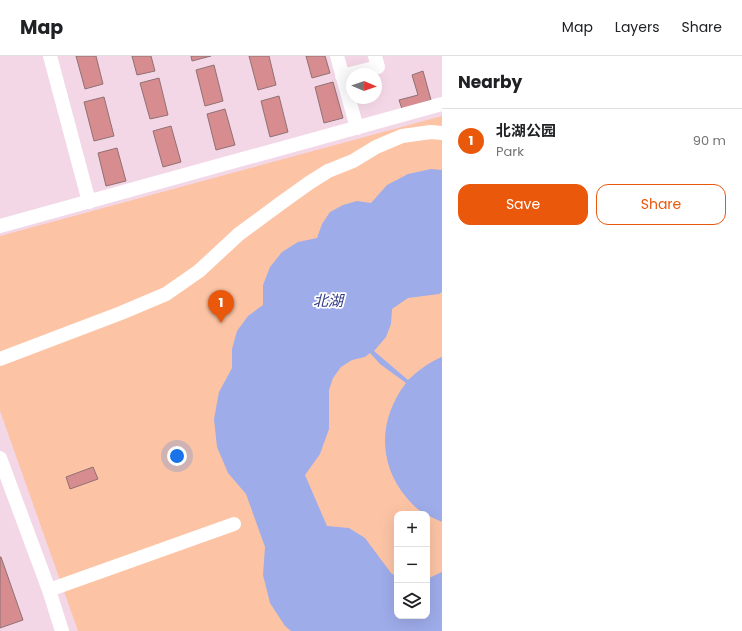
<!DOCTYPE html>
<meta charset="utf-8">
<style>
body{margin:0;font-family:Poppins,"Noto Sans SC",sans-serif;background:#f6f6f6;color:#202124}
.controls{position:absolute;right:12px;bottom:12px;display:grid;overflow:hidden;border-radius:8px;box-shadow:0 4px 16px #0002}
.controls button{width:36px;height:36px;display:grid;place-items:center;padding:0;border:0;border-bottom:1px solid #e0e0e0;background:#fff;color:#202124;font:20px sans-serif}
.compass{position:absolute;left:346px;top:12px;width:36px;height:36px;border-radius:50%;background:#fff;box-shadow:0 4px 16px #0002;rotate:92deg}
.you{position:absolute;left:177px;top:400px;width:14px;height:14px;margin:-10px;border:3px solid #fff;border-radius:50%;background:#1a73e8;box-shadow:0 0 0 6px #1a73e833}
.badge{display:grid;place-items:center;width:26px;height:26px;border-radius:50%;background:#ea580c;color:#fff;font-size:13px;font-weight:700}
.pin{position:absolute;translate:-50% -33px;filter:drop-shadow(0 1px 2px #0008)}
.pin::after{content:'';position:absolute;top:21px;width:14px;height:12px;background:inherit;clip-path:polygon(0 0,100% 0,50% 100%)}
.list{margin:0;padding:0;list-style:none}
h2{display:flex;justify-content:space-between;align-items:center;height:52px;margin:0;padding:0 16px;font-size:17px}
h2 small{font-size:13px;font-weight:400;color:#757577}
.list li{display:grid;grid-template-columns:26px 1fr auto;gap:12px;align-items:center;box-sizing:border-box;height:64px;padding:0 16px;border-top:1px solid #e0e0e0}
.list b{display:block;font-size:15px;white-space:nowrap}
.list p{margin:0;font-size:13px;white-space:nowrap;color:#757577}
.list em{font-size:13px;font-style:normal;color:#757577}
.actions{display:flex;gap:8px;padding:12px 16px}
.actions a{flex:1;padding:9px 0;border:1px solid #ea580c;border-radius:12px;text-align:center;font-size:14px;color:#ea580c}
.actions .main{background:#ea580c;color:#fff}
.icon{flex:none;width:22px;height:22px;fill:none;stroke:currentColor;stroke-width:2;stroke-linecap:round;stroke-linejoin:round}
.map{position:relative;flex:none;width:442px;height:575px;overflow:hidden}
header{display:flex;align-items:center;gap:24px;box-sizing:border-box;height:56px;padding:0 20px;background:#fff;border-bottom:1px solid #e0e0e0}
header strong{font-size:19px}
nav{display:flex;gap:22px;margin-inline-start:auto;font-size:14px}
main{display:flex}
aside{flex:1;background:#fff}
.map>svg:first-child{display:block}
.green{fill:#fcc4a5;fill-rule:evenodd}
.water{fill:#9eacea}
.building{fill:#d78c90;stroke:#8f7172}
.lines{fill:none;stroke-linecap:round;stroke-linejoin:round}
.minor{stroke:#fff;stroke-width:14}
.labels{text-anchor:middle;stroke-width:3.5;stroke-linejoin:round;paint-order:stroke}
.water-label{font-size:15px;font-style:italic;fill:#333b84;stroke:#fff}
</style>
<header>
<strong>Map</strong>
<nav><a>Map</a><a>Layers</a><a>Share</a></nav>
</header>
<main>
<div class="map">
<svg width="442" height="575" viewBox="0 0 442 575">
<rect width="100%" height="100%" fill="#f3d7e7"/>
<path class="green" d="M442 60V575H78L0 355V180ZM397 458H427V560H397Z"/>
<path class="water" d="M431 113 442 114V236L439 238 408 242 392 253 391 268 386 281 374 295 408 324C418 315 429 306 442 301V466L427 459V458C419 456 411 447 406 441 377 406 379 362 406 327L380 308 370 297 365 301 352 304 341 311 333 322 329 334V373L320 398 305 419 327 470 349 472 365 482 391 517 397 521V560H427V523L442 516V575H291L285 570 270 547 263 519 265 491 246 438 228 417 217 391 214 363 219 336 232 312V293L237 275 248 260 263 249V229L270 211 282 196 298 186 317 182 322 168 330 156 343 149 357 145 371 147 387 129 408 118Z"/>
<path class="building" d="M76 0H96L103 28 85 33Z
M132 0H151L155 15 137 19Z
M191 0H211L192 5Z
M249 0H269L276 29 258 34Z
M306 0H325L330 17 312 22Z
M214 9 223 45 205 50 196 14Z
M423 15 431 44 402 53 399 44 418 39 412 19Z
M159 22 168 59 150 63 140 27Z
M333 26 343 62 324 67 315 31Z
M279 40 288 76 270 81 261 45Z
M104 41 114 80 94 85 84 46Z
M225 53 235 89 216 94 207 58Z
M171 70 181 106 163 111 153 75Z
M117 92 126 125 106 130 98 97Z
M93 411 98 423 70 433 66 421Z
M0 501H1L23 564 0 572Z"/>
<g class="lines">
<path class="minor" d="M50 0 89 146
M337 0 357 72
M342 20 378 11 375 0
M0 170 442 48
M0 303 121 257 166 238 199 215 239 178 281 147 309 127 328 115 353 105 376 91 402 80 431 76 442 77
M0 402 49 534 62 575
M49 534 234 468"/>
</g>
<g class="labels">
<g class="water-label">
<text x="328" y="250">北湖</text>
</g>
</g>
</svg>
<div class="controls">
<button>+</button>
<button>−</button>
<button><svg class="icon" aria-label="layers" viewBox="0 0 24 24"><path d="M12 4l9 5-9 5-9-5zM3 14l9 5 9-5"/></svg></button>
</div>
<svg class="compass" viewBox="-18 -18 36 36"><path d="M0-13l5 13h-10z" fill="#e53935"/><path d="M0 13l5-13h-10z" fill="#757577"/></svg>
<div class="you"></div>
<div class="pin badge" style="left:221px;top:267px">1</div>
</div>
<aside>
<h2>Nearby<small></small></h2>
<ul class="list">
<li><span class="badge">1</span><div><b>北湖公园</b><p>Park</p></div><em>90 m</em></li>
</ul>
<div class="actions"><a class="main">Save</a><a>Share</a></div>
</aside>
</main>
